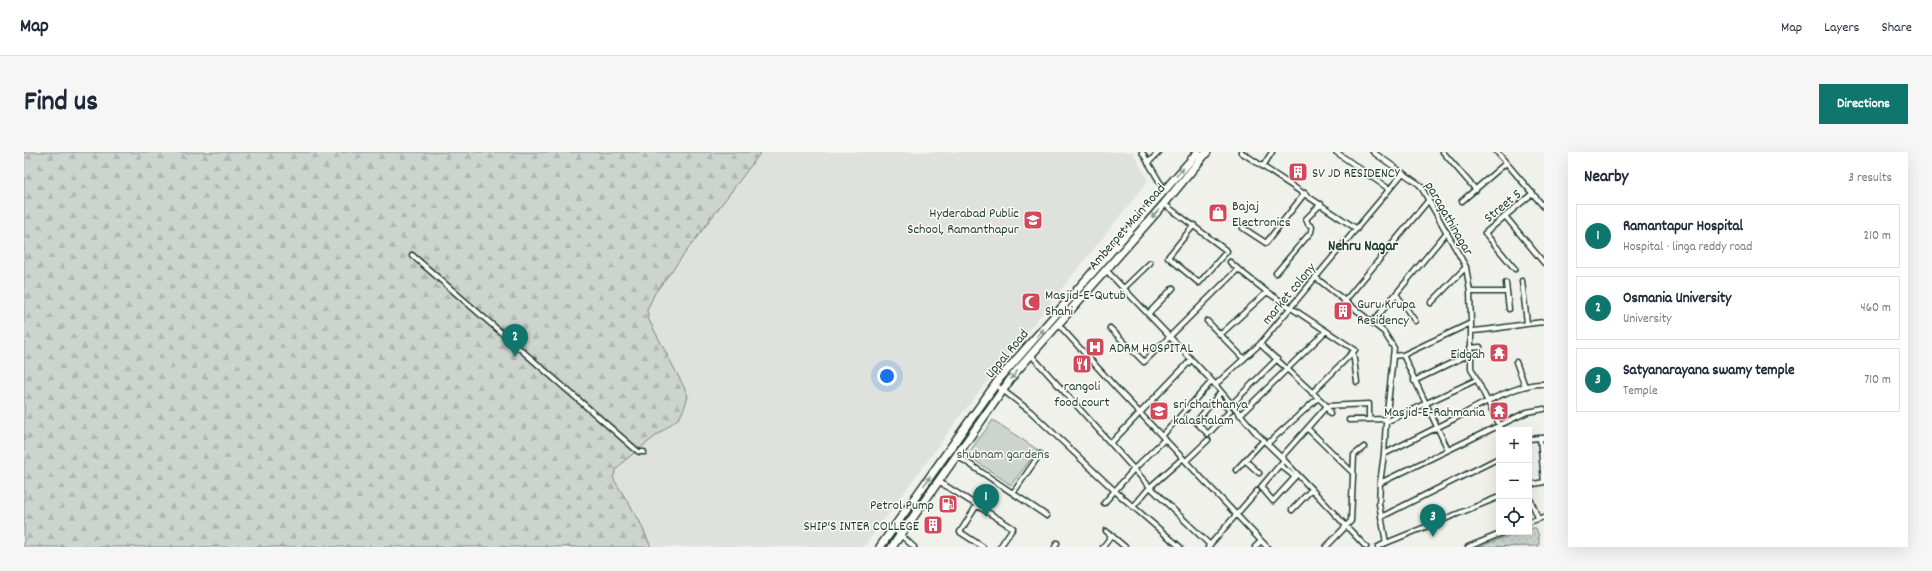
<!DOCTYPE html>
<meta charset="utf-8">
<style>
body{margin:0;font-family:Dekko,sans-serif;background:#f6f6f7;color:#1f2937}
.controls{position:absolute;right:12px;bottom:12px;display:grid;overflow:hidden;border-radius:0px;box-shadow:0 4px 16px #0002}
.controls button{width:36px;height:36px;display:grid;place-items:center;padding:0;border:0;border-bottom:1px solid #e0e1e3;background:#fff;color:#1f2937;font:20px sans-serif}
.you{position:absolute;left:863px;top:224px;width:14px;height:14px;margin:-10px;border:3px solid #fff;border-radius:50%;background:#1a73e8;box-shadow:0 0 0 6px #1a73e833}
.badge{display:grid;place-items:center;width:26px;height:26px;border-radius:50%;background:#0f766e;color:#fff;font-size:13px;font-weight:700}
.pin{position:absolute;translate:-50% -33px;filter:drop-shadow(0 1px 2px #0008)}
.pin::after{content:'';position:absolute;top:21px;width:14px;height:12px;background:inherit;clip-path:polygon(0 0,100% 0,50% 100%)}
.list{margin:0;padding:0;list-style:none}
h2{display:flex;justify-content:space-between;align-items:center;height:52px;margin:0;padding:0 16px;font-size:17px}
h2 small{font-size:13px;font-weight:400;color:#747a83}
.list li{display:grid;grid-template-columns:26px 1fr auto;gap:12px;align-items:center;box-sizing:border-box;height:64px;margin:0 8px 8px;padding:0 8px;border:1px solid #e0e1e3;border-radius:0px}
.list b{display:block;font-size:15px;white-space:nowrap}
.list p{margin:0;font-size:13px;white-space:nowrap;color:#747a83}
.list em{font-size:13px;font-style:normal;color:#747a83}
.icon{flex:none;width:22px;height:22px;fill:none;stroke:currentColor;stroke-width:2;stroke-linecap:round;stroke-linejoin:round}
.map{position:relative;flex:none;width:1520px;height:395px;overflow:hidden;border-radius:0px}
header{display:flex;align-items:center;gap:24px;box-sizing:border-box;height:56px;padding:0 20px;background:#fff;border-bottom:1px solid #e0e1e3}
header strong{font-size:19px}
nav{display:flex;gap:22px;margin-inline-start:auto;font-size:14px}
.intro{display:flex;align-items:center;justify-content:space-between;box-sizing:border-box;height:96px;padding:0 24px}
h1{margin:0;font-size:28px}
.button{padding:10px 18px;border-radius:0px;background:#0f766e;color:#fff;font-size:14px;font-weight:700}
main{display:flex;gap:24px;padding:0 24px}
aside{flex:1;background:#fff;border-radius:0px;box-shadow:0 4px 16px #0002}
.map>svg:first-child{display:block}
.built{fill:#dfe2dc}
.forest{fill:url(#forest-firs);stroke:#768880}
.park{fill:url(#park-dots);stroke:#768880}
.garden{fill:#cdd3cd;stroke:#768880}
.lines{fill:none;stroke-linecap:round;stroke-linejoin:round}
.minor-casing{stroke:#1f3d34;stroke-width:7}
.trunk-casing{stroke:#1f3d34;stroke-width:10}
.minor{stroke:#fdfcf7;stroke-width:4}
.trunk{stroke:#fdfcf7;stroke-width:7}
.oneway{fill:#8e9c96}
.labels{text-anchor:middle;stroke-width:3;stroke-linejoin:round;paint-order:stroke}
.poi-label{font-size:14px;fill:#1f3d34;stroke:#fdfcf7;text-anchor:start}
.street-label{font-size:14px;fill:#1f3d34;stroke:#fdfcf7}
.park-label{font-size:14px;fill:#425b53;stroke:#fdfcf7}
.neighbourhood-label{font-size:15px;font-weight:bold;fill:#1f3d34;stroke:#fdfcf7}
</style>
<header>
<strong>Map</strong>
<nav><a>Map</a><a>Layers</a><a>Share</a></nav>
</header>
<div class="intro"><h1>Find us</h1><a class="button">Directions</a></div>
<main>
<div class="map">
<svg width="1520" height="395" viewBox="0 0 1520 395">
<defs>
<pattern id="forest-firs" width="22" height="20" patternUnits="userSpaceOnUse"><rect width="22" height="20" fill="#cdd3cd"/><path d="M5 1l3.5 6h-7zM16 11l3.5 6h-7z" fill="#b0b6b1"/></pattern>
<pattern id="park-dots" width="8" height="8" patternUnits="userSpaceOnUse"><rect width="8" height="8" fill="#cdd3cd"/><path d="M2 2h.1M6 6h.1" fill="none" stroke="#b0b6b1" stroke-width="1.8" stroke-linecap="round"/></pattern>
</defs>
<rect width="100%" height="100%" fill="#f0f1eb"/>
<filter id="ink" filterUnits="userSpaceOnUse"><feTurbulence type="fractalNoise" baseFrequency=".025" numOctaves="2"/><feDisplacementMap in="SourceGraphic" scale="8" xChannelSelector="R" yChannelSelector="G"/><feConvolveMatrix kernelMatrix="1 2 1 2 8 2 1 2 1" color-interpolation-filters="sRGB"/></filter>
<g filter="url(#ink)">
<path class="built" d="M0 0H1109L1124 29 940 259 840 395H0Z"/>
<path class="forest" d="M0 0H737L631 141 623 158 625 168 660 235 664 244 661 254 656 265 600 309 592 318 589 326 615 368 627 395H0Z"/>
<path class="park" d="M1505 376H1512L1515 384V394L1455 395 1495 380H1505Z"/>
<path class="garden" d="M969 268 1014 298 987 333 943 303Z"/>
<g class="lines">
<defs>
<path id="minor" d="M1118 0 1141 39
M1217 0 1333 77
M1312 0 1365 37
M1349 0 1396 33 1442 115 1446 140 1447 171V216L1478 278
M1419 0 1452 38
M1473 0 1520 55
M1124 11 1135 0
M1239 14 1248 0
M1438 49 1482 11
M1140 52 1203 99 1175 131 1144 105 1170 73
M1481 64 1520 111
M1219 76 1242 91 1281 41
M388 103 611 297 615 300H620
M1206 110 1214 117
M1491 117 1461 81 1509 41
M1082 118 1188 229 1233 282 1260 308 1342 395
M1252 121 1287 80 1288 75 1284 72 1282 67 1297 52
M1291 125 1360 180 1370 196 1362 270 1360 302 1356 331 1355 352 1362 391 1354 395
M1498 129 1503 171
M1482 131 1485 157
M1099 137 1126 111
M1446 140H1483
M1372 142 1391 169
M1320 150 1404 49
M1407 151 1442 115
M1124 162 1149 136
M1183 169 1220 207
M1348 171 1423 80
M1034 172 1095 239 1243 395
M1086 176 1120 210 1214 117 1243 140 1331 198 1288 241
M1447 179C1472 178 1495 172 1520 170
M1197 182 1243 140
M1236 192 1303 254 1262 300 1259 303 1260 308 1237 335 1249 349 1271 325 1256 313
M1446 196 1456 195
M1329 200 1333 230
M1007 203 1126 335 1186 393
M1379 203 1424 298
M1369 204 1379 203 1447 171
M1492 210 1501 234
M1390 229 1446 202
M972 233 1006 259 1092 340 1156 395
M1191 233 1236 192 1379 21
M1193 245 1206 259 1184 282 1172 270 1197 240
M1208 252 1253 207
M1306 262 1303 254 1345 252V267
M1216 263 1302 179
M1325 268 1362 267
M1362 270 1452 228
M1284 277 1329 321
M1138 284 1188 229
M1505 287 1516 286
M1087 291 1167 208
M1243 292 1294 246
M1360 302C1384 290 1408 278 1432 266 1454 254 1496 230 1520 232
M932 303 1023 364
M1162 309 1184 288
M1222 309 1235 321
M1212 318 1240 288
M914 329 989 376 976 395
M1356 331 1503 260 1520 257
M1505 333 1520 330 1516 286H1520
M989 341 1016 302
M1505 344 1514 366
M1080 351 1110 317 1141 287
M953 353 936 380 959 395
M1109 355 1126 335 1159 306
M1268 358 1288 337
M1357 365 1475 306
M1505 370 1520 365
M870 377 890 395
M1082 379 1101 395
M1362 391 1475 345
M1031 395 1033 391
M1079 395 1088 383
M1184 395 1233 339
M1231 395 1237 389
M1302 395 1327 369 1330 303 1340 295
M1444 395 1481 380"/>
<path id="trunk" d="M856 395 976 226 1174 0
M868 395 991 221 1140 52 1183 0"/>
</defs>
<use href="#minor" class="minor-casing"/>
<use href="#trunk" class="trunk-casing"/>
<use href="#minor" class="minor"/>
<use href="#trunk" class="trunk"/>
</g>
<defs><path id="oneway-solid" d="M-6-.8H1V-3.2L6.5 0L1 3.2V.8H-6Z"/></defs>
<g class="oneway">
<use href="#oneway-solid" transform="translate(1156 20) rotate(-48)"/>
<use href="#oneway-solid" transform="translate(1131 62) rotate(132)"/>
<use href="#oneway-solid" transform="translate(1016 181) rotate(-49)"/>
<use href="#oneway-solid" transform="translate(990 223) rotate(129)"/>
<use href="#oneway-solid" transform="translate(903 329) rotate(-55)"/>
</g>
</g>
<defs>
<symbol id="building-square" viewBox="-11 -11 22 22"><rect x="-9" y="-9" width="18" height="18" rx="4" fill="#d1495b" stroke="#fdfcf7"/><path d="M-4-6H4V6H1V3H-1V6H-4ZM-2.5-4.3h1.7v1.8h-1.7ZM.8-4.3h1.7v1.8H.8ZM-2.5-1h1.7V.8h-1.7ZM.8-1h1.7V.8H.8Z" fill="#fff"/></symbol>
<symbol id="shop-square" viewBox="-11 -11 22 22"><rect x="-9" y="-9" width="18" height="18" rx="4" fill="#d1495b" stroke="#fdfcf7"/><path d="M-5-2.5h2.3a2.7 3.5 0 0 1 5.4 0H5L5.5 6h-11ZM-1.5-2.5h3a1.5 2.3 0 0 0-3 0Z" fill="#fff"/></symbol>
<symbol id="school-square" viewBox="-11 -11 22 22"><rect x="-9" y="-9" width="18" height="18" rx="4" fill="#d1495b" stroke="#fdfcf7"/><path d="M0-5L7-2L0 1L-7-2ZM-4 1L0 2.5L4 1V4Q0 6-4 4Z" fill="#fff"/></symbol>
<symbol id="mosque-square" viewBox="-11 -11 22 22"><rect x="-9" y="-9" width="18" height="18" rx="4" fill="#d1495b" stroke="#fdfcf7"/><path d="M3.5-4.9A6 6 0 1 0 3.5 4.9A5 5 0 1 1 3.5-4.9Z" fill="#fff"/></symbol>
<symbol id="hospital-square" viewBox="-11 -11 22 22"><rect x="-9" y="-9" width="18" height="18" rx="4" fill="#d1495b" stroke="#fdfcf7"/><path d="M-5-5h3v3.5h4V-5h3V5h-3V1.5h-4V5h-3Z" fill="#fff"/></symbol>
<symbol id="temple-square" viewBox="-11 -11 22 22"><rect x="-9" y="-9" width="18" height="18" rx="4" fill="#d1495b" stroke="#fdfcf7"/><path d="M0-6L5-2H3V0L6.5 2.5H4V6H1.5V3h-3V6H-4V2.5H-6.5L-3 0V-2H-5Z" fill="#fff"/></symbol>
<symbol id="restaurant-square" viewBox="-11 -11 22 22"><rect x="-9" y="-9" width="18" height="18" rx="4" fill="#d1495b" stroke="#fdfcf7"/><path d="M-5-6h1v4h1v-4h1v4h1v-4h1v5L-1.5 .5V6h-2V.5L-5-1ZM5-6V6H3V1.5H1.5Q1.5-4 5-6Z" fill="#fff"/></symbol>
<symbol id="university-square" viewBox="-11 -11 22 22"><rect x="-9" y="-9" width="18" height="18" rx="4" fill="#d1495b" stroke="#fdfcf7"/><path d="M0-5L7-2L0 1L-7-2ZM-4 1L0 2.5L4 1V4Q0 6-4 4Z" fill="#fff"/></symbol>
<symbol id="fuel-square" viewBox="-11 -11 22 22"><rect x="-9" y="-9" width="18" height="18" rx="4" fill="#d1495b" stroke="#fdfcf7"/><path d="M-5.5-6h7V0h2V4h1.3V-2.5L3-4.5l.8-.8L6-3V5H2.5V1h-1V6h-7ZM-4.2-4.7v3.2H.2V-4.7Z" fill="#fff"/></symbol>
</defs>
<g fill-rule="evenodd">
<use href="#building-square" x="1263" y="9" width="22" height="22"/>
<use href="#shop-square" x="1183" y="50" width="22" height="22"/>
<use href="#school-square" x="998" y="57" width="22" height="22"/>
<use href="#mosque-square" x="996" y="139" width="22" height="22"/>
<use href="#building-square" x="1308" y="148" width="22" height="22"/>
<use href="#hospital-square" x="1060" y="184" width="22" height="22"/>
<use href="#temple-square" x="1464" y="190" width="22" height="22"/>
<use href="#restaurant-square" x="1047" y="201" width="22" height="22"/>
<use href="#university-square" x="1124" y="248" width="22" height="22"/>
<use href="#temple-square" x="1464" y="248" width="22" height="22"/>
<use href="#fuel-square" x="913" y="341" width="22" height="22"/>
<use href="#building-square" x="898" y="362" width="22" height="22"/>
</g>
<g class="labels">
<g class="poi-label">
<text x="1288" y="25">SV JD RESIDENCY</text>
<text x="1208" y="58">Bajaj<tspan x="1208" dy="16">Electronics</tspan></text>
<text x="995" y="65" text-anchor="end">Hyderabad Public<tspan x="995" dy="16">School, Ramanthapur</tspan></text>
<text x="1021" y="147">Masjid-E-Qutub<tspan x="1021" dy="16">Shahi</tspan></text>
<text x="1333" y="156">Guru Krupa<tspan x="1333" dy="16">Residency</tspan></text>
<text x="1085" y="200">ADRM HOSPITAL</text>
<text x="1461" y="206" text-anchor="end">Eidgah</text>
<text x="1058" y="238" text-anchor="middle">rangoli<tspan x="1058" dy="16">food court</tspan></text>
<text x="1149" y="256">sri chaithanya<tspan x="1149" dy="16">kalashalam</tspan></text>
<text x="1461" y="264" text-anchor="end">Masjid-E-Rahmania</text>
<text x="910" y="357" text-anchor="end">Petrol Pump</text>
<text x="895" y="378" text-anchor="end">SHIP'S INTER COLLEGE</text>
</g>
<g class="street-label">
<text transform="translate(1478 53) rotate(-39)" y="5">Street 5</text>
<text transform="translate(1426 66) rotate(60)" y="5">paragathinagar</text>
<text transform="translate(1102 74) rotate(-49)" y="5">Amberpet Main Road</text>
<text transform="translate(1264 141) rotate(-50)" y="5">market colony</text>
<text transform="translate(982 201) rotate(-50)" y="5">Uppal Road</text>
</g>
<g class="park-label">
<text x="979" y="306">shubnam gardens</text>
</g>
<g class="neighbourhood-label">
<text x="1339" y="98">Nehru Nagar</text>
</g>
</g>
</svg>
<div class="controls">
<button>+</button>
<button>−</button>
<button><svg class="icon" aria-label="locate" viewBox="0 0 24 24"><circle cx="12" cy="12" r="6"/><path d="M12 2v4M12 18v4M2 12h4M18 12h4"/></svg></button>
</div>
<div class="you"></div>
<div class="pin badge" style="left:962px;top:365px">1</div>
<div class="pin badge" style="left:491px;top:205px">2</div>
<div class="pin badge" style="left:1409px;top:385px">3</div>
</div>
<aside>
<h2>Nearby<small>3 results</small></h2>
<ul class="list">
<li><span class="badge">1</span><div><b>Ramantapur Hospital</b><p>Hospital · linga reddy road</p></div><em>210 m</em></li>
<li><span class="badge">2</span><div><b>Osmania University</b><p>University</p></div><em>460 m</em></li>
<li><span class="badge">3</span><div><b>Satyanarayana swamy temple</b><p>Temple</p></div><em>710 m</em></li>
</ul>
</aside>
</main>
